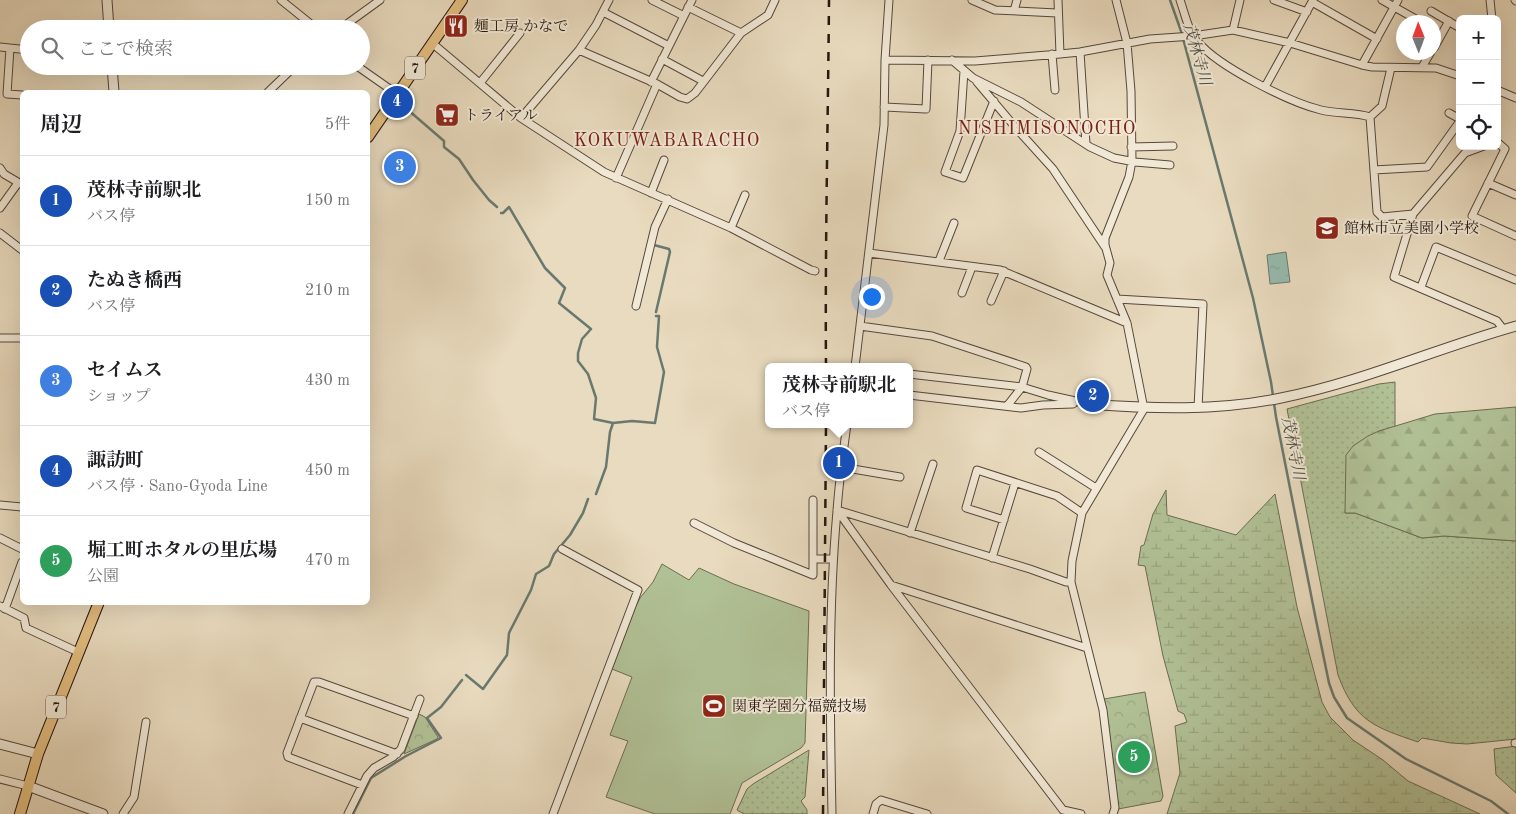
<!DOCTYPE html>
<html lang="ja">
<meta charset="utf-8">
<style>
body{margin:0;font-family:"Old Standard TT","Noto Serif JP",serif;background:#f2f2f2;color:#202124}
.controls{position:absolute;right:15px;top:15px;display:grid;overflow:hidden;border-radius:8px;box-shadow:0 5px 20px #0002}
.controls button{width:45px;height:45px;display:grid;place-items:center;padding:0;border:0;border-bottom:1px solid #e0e0e0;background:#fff;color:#202124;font:25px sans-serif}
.compass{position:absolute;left:1396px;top:15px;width:45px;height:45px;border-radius:50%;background:#fff;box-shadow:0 5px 20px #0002;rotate:359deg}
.you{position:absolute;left:871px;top:296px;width:18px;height:18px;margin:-12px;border:4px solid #fff;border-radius:50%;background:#1a73e8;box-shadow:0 0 0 8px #1a73e833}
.badge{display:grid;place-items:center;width:32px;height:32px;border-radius:50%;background:#8f2418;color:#fff;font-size:16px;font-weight:700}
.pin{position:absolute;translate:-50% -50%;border:2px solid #fff;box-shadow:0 1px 5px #0006}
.popup{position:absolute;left:765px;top:363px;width:148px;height:65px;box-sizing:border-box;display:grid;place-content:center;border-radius:8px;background:#fff;filter:drop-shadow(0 1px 4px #0005);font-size:16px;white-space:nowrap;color:#757577}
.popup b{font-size:19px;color:#202124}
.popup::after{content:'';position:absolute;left:50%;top:100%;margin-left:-10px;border:10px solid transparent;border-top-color:#fff}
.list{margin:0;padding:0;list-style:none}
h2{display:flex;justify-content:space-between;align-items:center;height:65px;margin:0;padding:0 20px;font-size:21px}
h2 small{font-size:16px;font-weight:400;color:#757577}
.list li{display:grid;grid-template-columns:32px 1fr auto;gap:15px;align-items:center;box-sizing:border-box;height:90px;padding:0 20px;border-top:1px solid #e0e0e0}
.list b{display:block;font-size:19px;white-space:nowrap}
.list p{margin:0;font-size:16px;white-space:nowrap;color:#757577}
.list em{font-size:16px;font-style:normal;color:#757577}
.icon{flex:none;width:28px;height:28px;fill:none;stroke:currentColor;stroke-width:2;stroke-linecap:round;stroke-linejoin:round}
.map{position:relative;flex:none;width:1516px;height:814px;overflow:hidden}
.search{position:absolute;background:#fff;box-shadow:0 5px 20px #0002;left:20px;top:20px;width:350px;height:55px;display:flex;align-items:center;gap:12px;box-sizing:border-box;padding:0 18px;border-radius:28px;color:#757577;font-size:19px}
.panel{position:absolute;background:#fff;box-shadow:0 5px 20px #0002;left:20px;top:90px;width:350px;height:515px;border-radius:8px}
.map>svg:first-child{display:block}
.grass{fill:url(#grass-dots);stroke:#6b6c53}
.forest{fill:url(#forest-firs);stroke:#6b6c53}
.wetland{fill:url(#wetland-marsh);stroke:#6b6c53}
.park{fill:url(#park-crowns);stroke:#6b6c53}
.pitch{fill:#b1c196;stroke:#6b6c53}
.water{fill:url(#water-ripples);stroke:#69796f}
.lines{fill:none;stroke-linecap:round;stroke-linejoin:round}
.stream{stroke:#69796f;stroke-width:2.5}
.minor-casing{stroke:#56483c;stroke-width:9}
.tertiary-casing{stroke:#56483c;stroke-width:11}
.primary-casing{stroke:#251710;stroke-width:12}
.minor{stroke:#f1e8d5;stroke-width:7}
.tertiary{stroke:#f1e8d5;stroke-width:9}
.primary{stroke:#e4be80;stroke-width:10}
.rail{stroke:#251710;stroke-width:2.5;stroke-dasharray:9 9;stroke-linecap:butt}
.labels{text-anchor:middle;stroke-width:4;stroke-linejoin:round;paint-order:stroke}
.shield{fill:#f1e8d5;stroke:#62564b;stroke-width:1}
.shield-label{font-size:14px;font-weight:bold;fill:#251710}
.poi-label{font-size:15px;fill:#251710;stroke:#f1e8d5;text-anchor:start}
.water-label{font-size:16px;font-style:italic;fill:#4d5048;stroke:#f1e8d5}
.quarter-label{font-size:18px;letter-spacing:1px;fill:#7a1f14;stroke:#f1e8d5}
</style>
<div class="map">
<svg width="1516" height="814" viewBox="0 0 1516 814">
<defs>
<pattern id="grass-dots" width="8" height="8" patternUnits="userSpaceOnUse" patternTransform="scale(1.25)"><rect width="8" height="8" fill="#b1c196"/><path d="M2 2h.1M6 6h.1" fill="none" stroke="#98a580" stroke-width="1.8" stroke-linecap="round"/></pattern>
<pattern id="forest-firs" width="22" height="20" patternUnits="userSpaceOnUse" patternTransform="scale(1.25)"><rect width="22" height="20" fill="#b1c196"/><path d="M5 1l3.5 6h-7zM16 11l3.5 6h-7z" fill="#98a580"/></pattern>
<pattern id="wetland-marsh" width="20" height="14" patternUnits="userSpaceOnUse" patternTransform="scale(1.25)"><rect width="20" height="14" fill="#b1c196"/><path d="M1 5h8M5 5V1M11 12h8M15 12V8" fill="none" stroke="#98a580"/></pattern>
<pattern id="park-crowns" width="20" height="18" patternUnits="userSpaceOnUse" patternTransform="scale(1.25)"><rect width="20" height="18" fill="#b1c196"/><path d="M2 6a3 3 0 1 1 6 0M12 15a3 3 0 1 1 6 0" fill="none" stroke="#98a580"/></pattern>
<pattern id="water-ripples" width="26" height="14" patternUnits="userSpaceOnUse" patternTransform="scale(1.25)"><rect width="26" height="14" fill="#97bbaf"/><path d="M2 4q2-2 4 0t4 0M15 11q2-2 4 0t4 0" fill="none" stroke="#82a096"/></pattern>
</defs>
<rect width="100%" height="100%" fill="#e9dbbf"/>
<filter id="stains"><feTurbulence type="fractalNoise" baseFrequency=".004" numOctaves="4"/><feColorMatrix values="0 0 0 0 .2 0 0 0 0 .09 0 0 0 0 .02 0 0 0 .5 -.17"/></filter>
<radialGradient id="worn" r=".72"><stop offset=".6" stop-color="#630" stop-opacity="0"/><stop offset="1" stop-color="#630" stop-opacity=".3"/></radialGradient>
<path class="grass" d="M1395 382V427L1379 431 1353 446 1345 513H1355L1422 538 1444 536 1516 541V739L1467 744 1451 743 1422 738 1418 742C1374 727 1355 721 1338 675L1287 409 1379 384Z
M1516 746V793L1496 775 1494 749Z
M809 750 805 797 801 801 807 810V814H744L737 810 747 789 753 784Z"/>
<path class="forest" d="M1516 407V541L1444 536 1422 538 1355 513H1345L1346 455 1353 446 1368 436 1379 431 1435 414Z"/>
<path class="wetland" d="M1166 490 1167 515 1236 535 1275 494 1297 607 1322 702 1330 717 1353 740 1383 760 1408 781 1480 814H1167L1180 773 1175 726 1187 722 1184 714 1178 711 1163 656 1145 566 1138 565 1141 546 1144 545 1153 514Z"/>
<path class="park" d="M1145 692 1163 796 1161 801 1118 809 1104 699Z
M419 714 425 717 438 737 437 739 404 754Z"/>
<path class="pitch" d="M662 564 689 580 699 568 734 584 809 611 805 743 801 748 742 783 730 814H655L606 797 628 741 610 735 632 677 612 669 635 608 640 598 653 582Z"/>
<path class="water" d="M1286 252 1290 282 1270 284 1267 255Z"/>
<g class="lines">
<path class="stream" d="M1170 0 1181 31 1253 298 1271 382 1276 417 1316 620 1329 683 1334 697 1347 718 1406 759 1491 801 1508 814
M400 103 444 141V147L459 159 473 180 489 200 497 207
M501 213H503L509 207 545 268 565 288 559 303 591 329 582 339 578 353V361L588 374 596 398 594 419 613 423
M654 245 669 249 670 252 656 312
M596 494 606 467 610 432 613 423 632 421 655 423 664 372 657 347 659 316H656
M466 675 483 689 507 655 509 633 531 590 536 574 549 566 554 554 570 535 583 513 588 499
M353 814 371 778 406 756 441 738 427 718 441 707 462 680"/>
<defs>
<path id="minor" d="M281 0 317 29
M652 0 684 16
M972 0 995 10 1057 13
M1058 0 1060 54
M1180 0C1185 14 1188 31 1198 42 1219 67 1289 102 1321 110 1337 114 1355 112 1370 117
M1274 0 1307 12
M1382 0 1421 22
M1490 0 1492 19
M1515 0 1516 1
M1312 2 1377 39
M688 7 741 33
M1014 11 1017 0
M1431 11 1460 28
M603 12 669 46
M340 29 380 0
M1233 30 1240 0
M432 43 521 118 604 172 731 228 811 270 815 271
M0 47 29 50
M10 48 7 94 22 95
M1434 48 1449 21
M579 50 657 84 680 97 687 99 695 93 741 33 768 15 775 0
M1080 52 1086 144
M1052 54 1055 90
M662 59 703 81
M885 60 975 61 1060 54 1080 52 1150 39 1193 36 1233 30 1290 43 1362 65 1372 67 1436 68 1460 76
M952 60 973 78 1021 102 1090 147 1114 158 1135 162 1170 165
M1362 65 1398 0
M357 66 397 94
M1422 67 1431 52
M964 71 960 131 945 172 963 178 994 101
M651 82 692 0
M977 82 1016 128 1053 169 1105 247
M480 83 520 33
M1265 87 1313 0
M1497 90 1516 98
M268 92 295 66
M884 107 926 109 928 60
M1449 113 1460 119
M1370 117 1377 212 1382 217 1413 214 1465 153 1484 146
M1370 117 1382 106 1391 68
M521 118 579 50 596 25 609 0
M1497 142 1505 149 1472 216 1516 236
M1131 147 1173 146
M0 168 4 174 21 184
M1374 170 1427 167 1460 121
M616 178 657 84
M1488 183 1516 195
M651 193 664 160
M0 208 18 183
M1413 214 1394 277 1497 321 1503 329
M731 228 745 195
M0 233 22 250
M869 253 1000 270 1127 323
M939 261 954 223
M1421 287 1436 247 1516 280
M962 293 972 267
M1117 299 1203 304 1198 408
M991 301 1004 271
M636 306 655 227 668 199
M860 326 932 336 1026 367 1027 369 1022 387 1007 406
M0 338H22
M855 367 884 125 885 60 889 0
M909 374 1022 387 1048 395 1089 404
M909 395 1021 408 1043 405 1073 404
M1039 452 1096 488
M841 467 900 477
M0 505 22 507
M837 510 891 585 1063 810 1081 814
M837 510 1030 569 1066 582H1071
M1004 520 966 508 977 470 1057 496 1082 513
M694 523 734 543 813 575V500
M910 533 933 464
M0 538 22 549
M992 558 1015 483
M813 559H833
M891 585 1087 648
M0 606 24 618 26 628 78 652
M5 609 22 562
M300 718 397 754
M1515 743H1516
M0 779 28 786
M362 785 288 757 287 753 314 682H319L414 716
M123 814 134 797 146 722
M348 814 367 776 374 768 393 757 401 749 420 699
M553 814 638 590 562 549
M832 814C830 713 828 611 837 511 839 482 843 453 847 424
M873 814 876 804 881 800 927 814
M1113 814 1115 808 1103 710 1071 582 1072 561 1082 513 1144 409 1127 323 1107 275 1110 263 1105 245V238L1129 177 1132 161 1131 91 1127 43 1116 0"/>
<path id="tertiary" d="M107 0 109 29
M112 66 114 92
M1089 404C1154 409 1217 411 1281 398 1362 382 1437 348 1516 326
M0 744 38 754
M28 786 103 814"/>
<path id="primary" d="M368 137 462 0
M20 814 38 754 99 602"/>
</defs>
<use href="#minor" class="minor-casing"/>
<use href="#tertiary" class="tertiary-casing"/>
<use href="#primary" class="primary-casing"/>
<use href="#minor" class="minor"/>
<use href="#tertiary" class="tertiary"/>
<use href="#primary" class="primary"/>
<path class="rail" d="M826 367C825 244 828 122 829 0
M823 814 826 424"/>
</g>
<defs>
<symbol id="restaurant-square" viewBox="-11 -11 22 22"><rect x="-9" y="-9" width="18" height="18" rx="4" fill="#8f2418" stroke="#f1e8d5"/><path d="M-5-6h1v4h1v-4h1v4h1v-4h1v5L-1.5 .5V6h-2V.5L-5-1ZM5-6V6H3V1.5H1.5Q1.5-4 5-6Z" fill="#fff"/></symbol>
<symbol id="supermarket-square" viewBox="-11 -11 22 22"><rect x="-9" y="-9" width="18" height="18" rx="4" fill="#8f2418" stroke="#f1e8d5"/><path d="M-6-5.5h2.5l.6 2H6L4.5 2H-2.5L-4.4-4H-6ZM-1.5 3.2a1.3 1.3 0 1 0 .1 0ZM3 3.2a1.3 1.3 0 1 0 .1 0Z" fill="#fff"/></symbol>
<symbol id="school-square" viewBox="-11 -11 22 22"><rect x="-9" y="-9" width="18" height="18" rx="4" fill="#8f2418" stroke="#f1e8d5"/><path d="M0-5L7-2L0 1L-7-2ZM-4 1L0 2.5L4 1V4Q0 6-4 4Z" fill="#fff"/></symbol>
<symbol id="stadium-square" viewBox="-11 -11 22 22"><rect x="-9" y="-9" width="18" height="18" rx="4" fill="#8f2418" stroke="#f1e8d5"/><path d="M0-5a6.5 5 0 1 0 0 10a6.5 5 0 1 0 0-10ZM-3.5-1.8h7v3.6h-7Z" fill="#fff"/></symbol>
</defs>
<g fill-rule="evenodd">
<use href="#restaurant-square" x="442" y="12" width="28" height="28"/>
<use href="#supermarket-square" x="433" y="101" width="28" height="28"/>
<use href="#school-square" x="1313" y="214" width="28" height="28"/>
<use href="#stadium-square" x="700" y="692" width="28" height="28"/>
</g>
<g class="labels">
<g class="shield">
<rect x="405" y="56.5" width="20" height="23" rx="4"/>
<rect x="46" y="695.5" width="20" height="23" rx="4"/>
</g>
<g class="shield-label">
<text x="415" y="73">7</text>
<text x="56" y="712">7</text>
</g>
<g class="poi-label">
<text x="474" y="31">麺工房 かなで</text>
<text x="464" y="120">トライアル</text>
<text x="1344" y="233">館林市立美園小学校</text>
<text x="732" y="711">関東学園分福競技場</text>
</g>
<g class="water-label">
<text transform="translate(1198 54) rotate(74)" y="6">茂林寺川</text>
<text transform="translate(1294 448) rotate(79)" y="6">茂林寺川</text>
</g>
<g class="quarter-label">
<text x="1047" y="134">NISHIMISONOCHO</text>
<text x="667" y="146">KOKUWABARACHO</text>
</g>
</g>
<rect width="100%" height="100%" filter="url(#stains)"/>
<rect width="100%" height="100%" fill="url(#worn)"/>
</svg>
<div class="controls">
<button>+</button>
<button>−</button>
<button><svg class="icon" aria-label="locate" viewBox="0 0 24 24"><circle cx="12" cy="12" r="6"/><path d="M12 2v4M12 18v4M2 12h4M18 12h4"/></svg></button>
</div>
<svg class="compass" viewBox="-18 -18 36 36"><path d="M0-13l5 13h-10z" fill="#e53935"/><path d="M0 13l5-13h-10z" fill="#757577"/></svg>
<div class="you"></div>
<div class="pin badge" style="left:839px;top:463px;background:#1a4fb4">1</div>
<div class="popup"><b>茂林寺前駅北</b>バス停</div>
<div class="pin badge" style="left:1093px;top:396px;background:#1a4fb4">2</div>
<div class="pin badge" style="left:400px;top:167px;background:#3f7fe0">3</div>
<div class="pin badge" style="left:397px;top:102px;background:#1a4fb4">4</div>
<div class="pin badge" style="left:1134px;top:757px;background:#2e9e5b">5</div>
<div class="search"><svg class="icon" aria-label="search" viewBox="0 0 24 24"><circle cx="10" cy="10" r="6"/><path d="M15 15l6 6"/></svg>ここで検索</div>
<section class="panel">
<h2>周辺<small>5件</small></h2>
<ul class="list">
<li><span class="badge" style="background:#1a4fb4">1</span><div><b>茂林寺前駅北</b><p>バス停</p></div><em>150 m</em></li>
<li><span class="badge" style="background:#1a4fb4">2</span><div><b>たぬき橋西</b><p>バス停</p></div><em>210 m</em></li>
<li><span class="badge" style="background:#3f7fe0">3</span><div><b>セイムス</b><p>ショップ</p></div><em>430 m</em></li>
<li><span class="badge" style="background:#1a4fb4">4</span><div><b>諏訪町</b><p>バス停 · Sano-Gyoda Line</p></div><em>450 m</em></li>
<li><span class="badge" style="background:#2e9e5b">5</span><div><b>堀工町ホタルの里広場</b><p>公園</p></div><em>470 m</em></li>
</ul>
</section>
</div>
